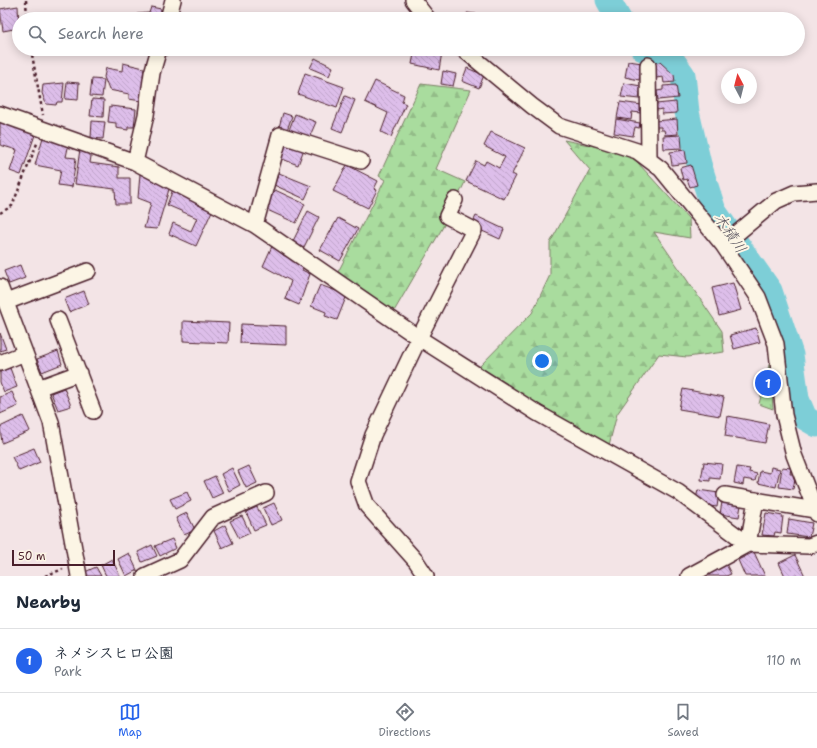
<!DOCTYPE html>
<meta charset="utf-8">
<style>
body{margin:0;font-family:"Shantell Sans","Klee One",sans-serif;background:#f2f2f3;color:#1f2937}
.compass{position:absolute;left:721px;top:68px;width:36px;height:36px;border-radius:50%;background:#fff;box-shadow:0 2px 10px #0003;rotate:353deg}
.scale{position:absolute;left:12px;bottom:10px;width:103px;box-sizing:border-box;padding-left:4px;border:2px solid #4a1f2b;border-top:0;font-size:11px;line-height:14px;white-space:nowrap;color:#4a1f2b;-webkit-text-stroke:3px #fcf5e5;paint-order:stroke}
.you{position:absolute;left:542px;top:361px;width:14px;height:14px;margin:-10px;border:3px solid #fff;border-radius:50%;background:#1a73e8;box-shadow:0 0 0 6px #1a73e833}
.badge{display:grid;place-items:center;width:26px;height:26px;border-radius:50%;background:#2563eb;color:#fff;font-size:13px;font-weight:700}
.pin{position:absolute;translate:-50% -50%;border:2px solid #fff;box-shadow:0 1px 4px #0006}
.list{margin:0;padding:0;list-style:none}
h2{display:flex;justify-content:space-between;align-items:center;height:52px;margin:0;padding:0 16px;font-size:17px}
h2 small{font-size:13px;font-weight:400;color:#747a83}
.list li{display:grid;grid-template-columns:26px 1fr auto;gap:12px;align-items:center;box-sizing:border-box;height:64px;padding:0 16px;border-top:1px solid #e0e1e3}
.list b{display:block;font-size:15px;white-space:nowrap}
.list p{margin:0;font-size:13px;white-space:nowrap;color:#747a83}
.list em{font-size:13px;font-style:normal;color:#747a83}
.icon{flex:none;width:22px;height:22px;fill:none;stroke:currentColor;stroke-width:2;stroke-linecap:round;stroke-linejoin:round}
.map{position:relative;flex:none;width:817px;height:576px;overflow:hidden}
.search{position:absolute;background:#fff;box-shadow:0 2px 10px #0003;left:12px;right:12px;top:12px;height:44px;display:flex;align-items:center;gap:10px;box-sizing:border-box;padding:0 14px;border-radius:22px;color:#747a83;font-size:15px}
.sheet{height:116px;background:#fff}
nav{display:flex;justify-content:space-around;align-items:center;box-sizing:border-box;height:56px;border-top:1px solid #e0e1e3;background:#fff;font-size:11px;color:#747a83}
nav a{display:grid;justify-items:center;gap:2px}
nav .on{color:#2563eb}
.map>svg:first-child{display:block}
.grass{fill:url(#grass-tufts);stroke:#7a7e64}
.forest{fill:url(#forest-firs);stroke:#7a7e64}
.lines{fill:none;stroke-linecap:round;stroke-linejoin:round}
.river{stroke:#7dced7;stroke-width:25}
.building{fill:url(#building-back-hatch);stroke:#4a1f2b}
.street-casing{stroke:#4a1f2b;stroke-width:18}
.path{stroke:#4a1f2b;stroke-width:2.5;stroke-dasharray:3 3;stroke-linecap:butt}
.street{stroke:#fcf5e5;stroke-width:15}
.labels{text-anchor:middle;stroke-width:4;stroke-linejoin:round;paint-order:stroke}
.water-label{font-size:15px;font-style:italic;fill:#59545f;stroke:#fcf5e5}
</style>
<div class="map">
<svg width="817" height="576" viewBox="0 0 817 576">
<defs>
<pattern id="grass-tufts" width="24" height="20" patternUnits="userSpaceOnUse"><rect width="24" height="20" fill="#a9dc9e"/><path d="M3 7l-1-3M5 7V3M7 7l1-3M15 17l-1-3M17 17v-4M19 17l1-3" fill="none" stroke="#93bc88"/></pattern>
<pattern id="forest-firs" width="22" height="20" patternUnits="userSpaceOnUse"><rect width="22" height="20" fill="#a9dc9e"/><path d="M5 1l3.5 6h-7zM16 11l3.5 6h-7z" fill="#93bc88"/></pattern>
<pattern id="building-back-hatch" width="6" height="6" patternUnits="userSpaceOnUse"><rect width="6" height="6" fill="#ddbeea"/><path d="M-1 5l2 2M0 0l6 6M5-1l2 2" fill="none" stroke="#bfa3c9"/></pattern>
</defs>
<rect width="100%" height="100%" fill="#f3e4e6"/>
<filter id="ink" filterUnits="userSpaceOnUse"><feTurbulence type="fractalNoise" baseFrequency=".025" numOctaves="2"/><feDisplacementMap in="SourceGraphic" scale="8" xChannelSelector="R" yChannelSelector="G"/><feConvolveMatrix kernelMatrix="1 2 1 2 8 2 1 2 1" color-interpolation-filters="sRGB"/></filter>
<g filter="url(#ink)">
<path class="grass" d="M770 361 773 409 759 404Z"/>
<path class="forest" d="M421 84 471 90 436 169 465 182 447 220 393 313 338 272 385 180 379 176Z
M564 140 629 153 689 219 690 238 654 232 722 331 724 352 687 357 659 354 617 414 608 449 477 369 532 313 550 275V243L590 170Z"/>
<g class="lines">
<path class="river" d="M608 0 619 19
M643 49 673 61 683 75 687 112 699 164 714 211 770 291 791 355 797 399 805 418 817 425"/>
</g>
<path class="building" d="M18 6 19 28 3 31 0 9Z
M151 7 161 9 160 19H137V14L149 13Z
M467 13 476 14V19H466Z
M482 15 507 17V19H482Z
M415 49 442 52 439 70 412 64Z
M315 58 333 67 329 76 310 68Z
M628 61 642 63 639 80 625 77Z
M660 62 674 75 675 82 664 83 663 77 656 78 654 63Z
M123 63 144 68 143 76 145 77 141 101 129 99V94L109 90 104 77 106 68 122 71Z
M467 68 484 75 479 88 462 81Z
M443 71 456 74 453 86 441 84Z
M305 73 344 87 337 108 298 94Z
M92 79 104 80 102 97 90 96Z
M375 81 404 95 402 102 406 104 391 137 381 132 388 113 365 102Z
M67 82 79 83 78 100 65 99Z
M64 83 62 102H57L56 105 46 104 42 93 43 85Z
M624 83 641 86 639 99 621 97Z
M676 85 678 98 658 100 657 91 663 90V86Z
M345 96 355 100 342 132 332 128Z
M92 99 104 100 103 117 90 116Z
M620 102 642 105 641 113 632 112 631 120 617 118Z
M676 102 677 113 662 114V109L657 110 656 104Z
M110 106 136 109 134 127H128V130L116 128V123L108 122Z
M283 113 292 116 287 130 279 127Z
M295 114 316 122 309 138 289 130Z
M616 119 640 123 639 128 635 127 633 136 614 133Z
M677 119 678 134 665 135 664 130H661V127H656L655 121Z
M0 121 35 135 21 175 10 171 17 150 0 145Z
M92 121 105 122 103 139 91 138Z
M491 132 525 148 512 174 516 176 504 199 466 181 476 161 484 165 486 161 499 168 505 157 484 146Z
M44 134 69 143 66 157 76 158 72 187 58 185 61 170 35 165Z
M681 135 682 148 664 149 663 136Z
M284 141 304 149 298 165 277 157Z
M80 149 92 150 90 163 119 167V178H130V204H116L115 189 75 184Z
M685 150 687 163 672 165 670 152Z
M347 165 378 181 374 189 377 190 368 208 333 191Z
M691 165 697 185 690 187 687 179 683 180 680 168Z
M279 173 311 186 305 199 274 185Z
M140 174 170 186 157 229 144 228 151 203 138 198Z
M173 189 198 199 197 204 212 211 196 246 169 234 173 223 191 231 197 218 167 205Z
M275 190 305 204 296 223 265 209Z
M308 211 319 217 303 249 292 243Z
M476 216 504 229 500 239 471 226Z
M338 218 358 229 340 261 320 250Z
M273 244 285 251 283 255 305 265 302 270 310 274 299 305 285 299 291 281 263 266Z
M20 265 25 278 9 284 4 271Z
M733 283 741 310 719 316 712 288Z
M320 285 347 295 337 320 325 316 326 312 311 306Z
M84 291 89 304 69 312 64 299Z
M183 321 229 323 228 343 183 341Z
M241 324 286 326V345L240 343Z
M756 328 760 342 734 349 730 335Z
M0 333 6 349 0 351Z
M58 351 62 364 42 372 37 359Z
M10 368 17 387 4 392 0 382V372Z
M64 388 71 406 58 410 51 393Z
M683 389 724 397 720 416 679 409Z
M12 392 18 406 0 414V397Z
M23 416 30 431 2 443 0 427Z
M728 416 769 424 765 443 725 436Z
M34 448 40 462 19 471 12 457Z
M704 462 722 464 720 479 710 478V481L701 480Z
M249 466 257 483 246 488 238 471Z
M737 467 750 469 749 472 757 474 755 481 744 479 743 485 734 483Z
M771 467 780 469 776 487 758 483 760 471 770 473Z
M782 467 791 468 790 474H793L795 479 793 489 779 487Z
M232 468 240 485 229 491 221 474Z
M215 476 223 493 212 498 204 481Z
M698 490 719 493 717 507 702 505 703 500 696 499Z
M187 492 191 501 175 509 170 499Z
M722 502 741 505 739 517 720 514Z
M274 503 282 520 271 525 263 508Z
M257 507 266 525 254 530 246 512Z
M187 513 195 530 184 535 176 518Z
M766 513 783 516 781 533 775 532 774 536 762 535Z
M242 516 250 533 239 538 230 521Z
M789 519 812 523 809 537 787 534Z
M225 525 233 543 222 548 214 531Z
M172 539 176 548 160 556 155 546Z
M152 545 157 556 142 562 138 552Z
M754 552 765 576H745L738 560Z
M129 553 137 570 126 576 118 559Z
M795 555 805 576H785L779 563Z
M112 559 120 576H106L101 565Z
M726 564 731 574 726 576H701Z
M96 567 101 576H87L85 572Z"/>
<g class="lines">
<defs>
<path id="street" d="M413 0 428 19
M168 19 173 0
M463 49 532 106 559 126 637 151 661 169 723 245 758 297 776 344 784 415 794 455 817 514
M648 65 649 158
M0 114 135 162 255 225 419 338 537 413 678 492 748 544
M135 162 146 115 152 73 159 49
M255 225 280 135 361 161
M723 245 776 201 794 193 817 191
M0 287 51 422 79 576
M6 302 88 271
M58 320 93 411
M0 363 25 353
M38 388 79 373
M725 495 815 510
M748 544 756 500
M145 576 180 560 213 517 266 493
M426 576 416 561 367 506 358 481 373 435 419 338 474 230 447 216 455 200
M689 576 748 544 809 546 817 543"/>
</defs>
<use href="#street" class="street-casing"/>
<path class="path" d="M26 0 27 19
M31 49 43 115
M0 213 12 206 38 141
M45 576 63 569"/>
<use href="#street" class="street"/>
</g>
</g>
<g class="labels">
<g class="water-label">
<text transform="translate(730 233) rotate(56)" y="5">木積川</text>
</g>
</g>
</svg>
<svg class="compass" viewBox="-18 -18 36 36"><path d="M0-13l5 13h-10z" fill="#e53935"/><path d="M0 13l5-13h-10z" fill="#747a83"/></svg>
<div class="scale">50 m</div>
<div class="you"></div>
<div class="pin badge" style="left:768px;top:383px">1</div>
<div class="search"><svg class="icon" aria-label="search" viewBox="0 0 24 24"><circle cx="10" cy="10" r="6"/><path d="M15 15l6 6"/></svg>Search here</div>
</div>
<section class="sheet">
<h2>Nearby<small></small></h2>
<ul class="list">
<li><span class="badge">1</span><div><b>ネメシスヒロ公園</b><p>Park</p></div><em>110 m</em></li>
</ul>
</section>
<nav>
<a class="on"><svg class="icon" aria-label="map" viewBox="0 0 24 24"><path d="M3 6l6-2 6 2 6-2v14l-6 2-6-2-6 2zM9 4v14M15 6v14"/></svg>Map</a>
<a><svg class="icon" aria-label="directions" viewBox="0 0 24 24"><path d="M12 3l9 9-9 9-9-9zM9 14v-3h6M13 9l2 2-2 2"/></svg>Directions</a>
<a><svg class="icon" aria-label="saved" viewBox="0 0 24 24"><path d="M7 4h10v16l-5-4-5 4z"/></svg>Saved</a>
</nav>
